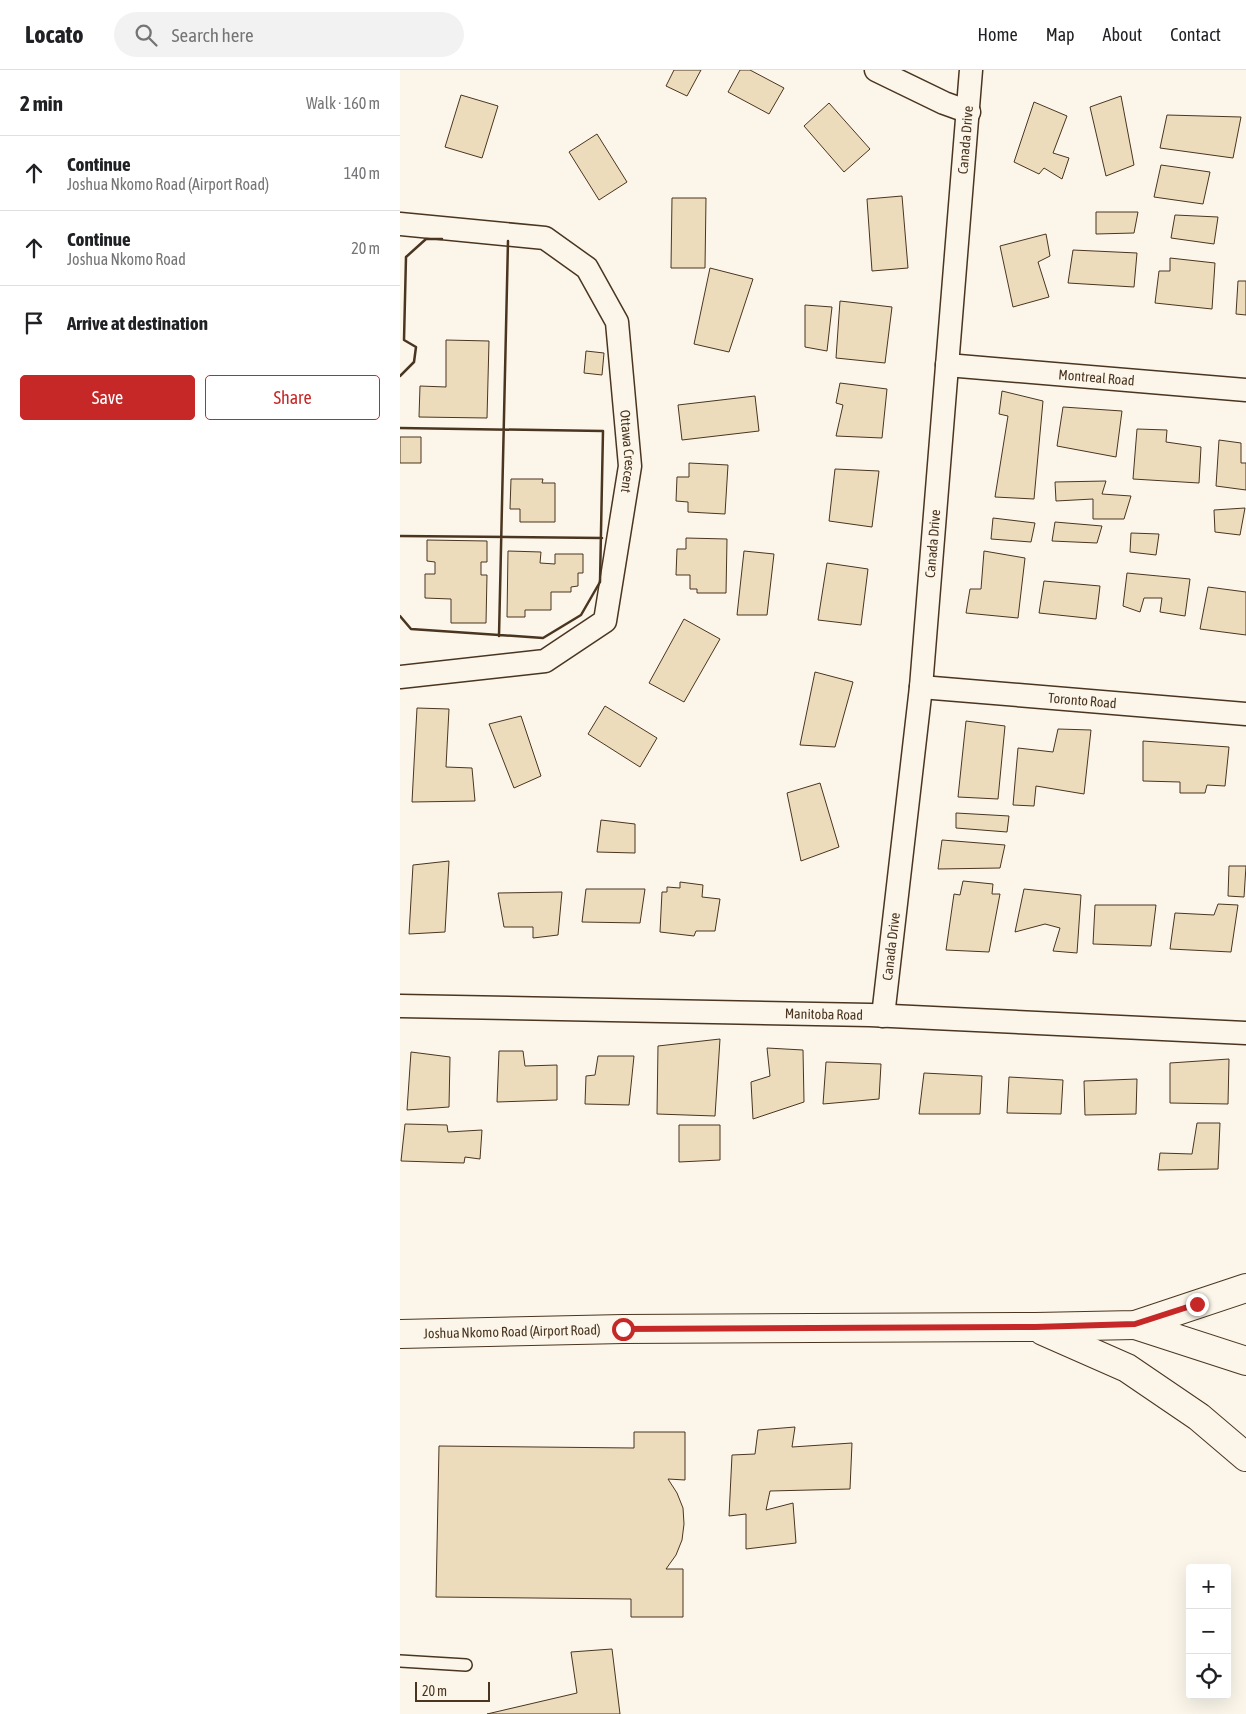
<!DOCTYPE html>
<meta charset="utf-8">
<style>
body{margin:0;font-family:"Asap Condensed",sans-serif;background:#f2f2f2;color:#202124}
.controls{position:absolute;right:15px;bottom:15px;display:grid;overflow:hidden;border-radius:5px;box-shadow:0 5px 20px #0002}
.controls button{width:45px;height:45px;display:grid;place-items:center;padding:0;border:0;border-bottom:1px solid #e0e0e0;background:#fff;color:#202124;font:25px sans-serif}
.scale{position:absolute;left:15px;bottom:12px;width:75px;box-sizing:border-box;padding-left:5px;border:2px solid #4a3520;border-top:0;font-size:14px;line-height:18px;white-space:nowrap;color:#4a3520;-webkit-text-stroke:4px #fbf6e9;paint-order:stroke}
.stop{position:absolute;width:15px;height:15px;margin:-11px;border:4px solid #c62828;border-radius:50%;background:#fff}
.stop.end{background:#c62828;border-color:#fff;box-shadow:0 1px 5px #0008}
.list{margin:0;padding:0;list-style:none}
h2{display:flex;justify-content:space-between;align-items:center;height:65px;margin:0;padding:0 20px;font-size:21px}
h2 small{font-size:16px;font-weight:400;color:#757577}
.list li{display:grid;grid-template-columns:32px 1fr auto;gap:15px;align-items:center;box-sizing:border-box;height:75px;padding:0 20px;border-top:1px solid #e0e0e0}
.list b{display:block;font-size:19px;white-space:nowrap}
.list p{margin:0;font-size:16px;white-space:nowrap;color:#757577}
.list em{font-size:16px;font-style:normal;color:#757577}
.actions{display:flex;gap:10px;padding:15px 20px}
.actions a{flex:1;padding:11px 0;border:1px solid #c62828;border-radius:5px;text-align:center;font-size:18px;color:#c62828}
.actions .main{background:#c62828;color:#fff}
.icon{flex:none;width:28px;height:28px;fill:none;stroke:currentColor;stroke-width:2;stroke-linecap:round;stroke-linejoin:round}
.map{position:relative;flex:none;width:846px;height:1644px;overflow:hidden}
header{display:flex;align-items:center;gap:30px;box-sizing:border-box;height:70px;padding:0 25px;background:#fff;border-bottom:1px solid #e0e0e0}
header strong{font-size:24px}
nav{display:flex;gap:28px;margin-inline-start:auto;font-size:18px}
.search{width:350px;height:45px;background:#f2f2f2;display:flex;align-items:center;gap:12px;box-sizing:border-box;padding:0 18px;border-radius:28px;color:#757577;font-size:19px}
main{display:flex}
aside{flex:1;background:#fff}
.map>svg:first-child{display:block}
.building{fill:#ecdcbc;stroke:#4a3520}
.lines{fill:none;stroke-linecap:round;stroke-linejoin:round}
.service-casing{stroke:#4a3520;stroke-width:14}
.minor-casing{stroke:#4a3520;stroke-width:25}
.tertiary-casing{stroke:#4a3520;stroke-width:30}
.service{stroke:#fbf6e9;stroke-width:11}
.minor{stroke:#fbf6e9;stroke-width:22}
.tertiary{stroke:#fbf6e9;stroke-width:28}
.wall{stroke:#4a3520;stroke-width:2.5}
.route{stroke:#c62828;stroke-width:6}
.labels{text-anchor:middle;stroke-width:4;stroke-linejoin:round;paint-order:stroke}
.street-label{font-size:14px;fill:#4a3520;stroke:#fbf6e9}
</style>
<header>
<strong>Locato</strong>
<div class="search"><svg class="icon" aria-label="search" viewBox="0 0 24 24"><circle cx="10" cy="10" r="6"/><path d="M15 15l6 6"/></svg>Search here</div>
<nav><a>Home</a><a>Map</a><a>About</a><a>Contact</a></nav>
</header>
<main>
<aside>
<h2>2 min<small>Walk · 160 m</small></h2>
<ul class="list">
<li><svg class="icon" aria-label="ahead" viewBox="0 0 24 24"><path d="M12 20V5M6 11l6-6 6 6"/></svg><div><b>Continue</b><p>Joshua Nkomo Road (Airport Road)</p></div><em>140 m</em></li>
<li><svg class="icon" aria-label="ahead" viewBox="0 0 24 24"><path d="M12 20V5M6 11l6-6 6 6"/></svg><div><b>Continue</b><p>Joshua Nkomo Road</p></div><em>20 m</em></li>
<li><svg class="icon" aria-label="arrive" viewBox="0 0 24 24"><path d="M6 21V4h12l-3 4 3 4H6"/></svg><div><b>Arrive at destination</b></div></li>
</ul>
<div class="actions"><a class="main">Save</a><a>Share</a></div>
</aside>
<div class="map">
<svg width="846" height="1644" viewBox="0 0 846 1644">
<rect width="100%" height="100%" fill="#fbf6e9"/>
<path class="building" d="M274 0H301L287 26 266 16Z
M340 0H350L384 18 369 44 328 22Z
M61 25 98 36 82 88 45 77Z
M721 26 734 95 706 106 690 37Z
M634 32 667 46 653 83 669 88 662 109 644 98 639 104 614 92Z
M429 33 470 79 444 102 404 56Z
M767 45 841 47 833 88 760 78Z
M197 64 227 112 199 130 169 82Z
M761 95 810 102 803 134 754 127Z
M502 126 508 198 472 201 467 129Z
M272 128H306L305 198H271Z
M696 142H738L734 163 696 164Z
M775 145 818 147 814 174 771 168Z
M646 164 650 186 638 192 649 227 613 237 600 176Z
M673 180 737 183 734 217 668 213Z
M770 188 815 193 812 239 755 233 759 201H770Z
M310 198 353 209 329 282 294 274Z
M838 211H846V245L836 244Z
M440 231 492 237 485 293 436 288Z
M405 235 432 237 427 281 405 277Z
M46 270 89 271 87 348 19 347 20 316 46 317Z
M186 281 204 283 202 305 184 303Z
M440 313 487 319 482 368 436 366 443 335 436 333Z
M602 321 643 331 634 429 595 427 608 346 599 344Z
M355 326 359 361 282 370 278 335Z
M663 337 722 341 716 387 657 376Z
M737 359 767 360 766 372 801 377 799 413 733 409Z
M0 367H21V393H0Z
M819 370 841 373V393H846V420L816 416Z
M289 393 328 395 325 444 288 442V432L276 431 277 407H289Z
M435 399 479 401 472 457 429 451Z
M111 409H143L142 413H155V452H120V439H110Z
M706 411 702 424 731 426 724 449H693V429L656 431 655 412Z
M845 438 840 465 815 462 814 440Z
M593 448 635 453 631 472 591 469Z
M655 452 702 456 697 473 652 471Z
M731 463 759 464 756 485 730 482Z
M286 468 327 469 326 523H297V519H290V505H276L277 479H286Z
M27 470 87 471V492H81V505H87L86 553H51V529L25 528V504H35V492L27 491Z
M108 481 141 482 140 493 155 494V484H183V503H178V516L171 517V522H151V540H125V547H107Z
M344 481 374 484 367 545H337Z
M584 481 625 488 618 548 566 543 570 519H581Z
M427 493 468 499 461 555 418 550Z
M727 503 790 509 785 546 760 542 762 528H744L740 542 723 536Z
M644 511 700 516 696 549 639 543Z
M808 517 846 522V565L800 559Z
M284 549 320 569 284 632 249 613Z
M415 602 453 612 435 677 400 675Z
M205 636 257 668 240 697 188 664Z
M17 638 49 639 46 697 72 698 75 731 12 732Z
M121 646 141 706 114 718 89 654Z
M566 651 605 656 598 729 558 727Z
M658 659 691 660 684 724 636 716 634 736 613 735 618 678 653 682Z
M743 671 829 677 825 716 807 715 805 723H780V712L743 711Z
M420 713 439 777 401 791 387 723Z
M556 743 609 746 607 762 556 758Z
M201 750 235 754V783L197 782Z
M542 770 605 775 600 798 538 799Z
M49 791 45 862 9 864 13 795Z
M829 796H846L844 827 828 826Z
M563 811 593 814 592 824H600L589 882 546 880 554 824 560 825Z
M280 812 303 815 302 827 320 829 315 861H296L294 866 260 862 262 822H267V817L280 818Z
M186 819H245L240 853 182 852Z
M624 819 681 825 677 883 653 881 660 858 645 854 615 862Z
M162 822 158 865 133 868V857H104L98 823Z
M818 834 838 835 831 882 770 879 775 843 814 845Z
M695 835H756L751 876 693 874Z
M320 969 315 1046 257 1044 258 976Z
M367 978 403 980 404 1032 353 1049 351 1012 370 1006Z
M99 981H123L125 996 157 995V1030L97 1032Z
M11 982 50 987 49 1037 7 1040Z
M198 986H234L229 1035 185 1034 186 1006 195 1005Z
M829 989 828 1034 770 1033V993Z
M426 992 481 994 479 1029 423 1034Z
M524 1003 582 1006 580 1044H519Z
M609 1007 663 1010 661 1044 607 1043Z
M737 1009 736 1044 685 1045 684 1011Z
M797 1053H820L818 1099 758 1100 760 1083 792 1084Z
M5 1054 47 1055 48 1062 82 1060 80 1089 65 1087 64 1093 1 1091Z
M279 1055H320V1090L279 1092Z
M395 1357 392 1377 452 1373 450 1419 370 1421 366 1440 393 1433 396 1473 346 1479V1444L329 1446 332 1385 355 1384 358 1360Z
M234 1362H285V1410L268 1409 277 1423 283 1438 284 1454 282 1470 276 1485 266 1499H283V1547H231V1529L36 1527 39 1376 234 1378Z
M212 1579 220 1644H87L177 1623 171 1582Z"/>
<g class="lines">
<defs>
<path id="service" d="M0 1591 66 1595"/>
<g id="minor">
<path d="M476 0 544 33 569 42"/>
<path id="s1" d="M0 154 145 168 187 198 217 252 230 396 205 551 145 591 0 607"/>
<path id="s2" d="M547 295 846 320"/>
<path id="s3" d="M521 617 846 644"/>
<path id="s4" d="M0 936 470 945 846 963"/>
<path id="s5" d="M483 946 521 617 571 0"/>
</g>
<g id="tertiary">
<path d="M735 1255 846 1291"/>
<path d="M643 1261 727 1298 799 1347 846 1387"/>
<path id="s6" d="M0 1264 223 1259 635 1257 735 1255 846 1218"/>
</g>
</defs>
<use href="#service" class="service-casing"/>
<use href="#minor" class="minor-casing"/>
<use href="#tertiary" class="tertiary-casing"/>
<use href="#service" class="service"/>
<use href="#minor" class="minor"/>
<use href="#tertiary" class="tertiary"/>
<path class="wall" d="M0 306 14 292 16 277 4 270 6 187 26 169H42
M0 358 203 361 200 512 181 545 143 568 11 559 0 546
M0 466 202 468
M99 566 108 171"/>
</g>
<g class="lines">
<path class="route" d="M223 1259 635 1257 735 1254 797 1234"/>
</g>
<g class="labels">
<g class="street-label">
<text dy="5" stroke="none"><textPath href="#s5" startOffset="880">Canada Drive</textPath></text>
<text dy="5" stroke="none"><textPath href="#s2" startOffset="150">Montreal Road</textPath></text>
<text dy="5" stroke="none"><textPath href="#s1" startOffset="389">Ottawa Crescent</textPath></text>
<text dy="5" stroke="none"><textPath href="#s5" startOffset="475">Canada Drive</textPath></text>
<text dy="5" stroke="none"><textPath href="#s3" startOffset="162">Toronto Road</textPath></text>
<text dy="5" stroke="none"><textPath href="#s5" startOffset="70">Canada Drive</textPath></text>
<text dy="5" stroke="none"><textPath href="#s4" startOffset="424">Manitoba Road</textPath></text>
<text dy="5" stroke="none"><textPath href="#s6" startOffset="112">Joshua Nkomo Road (Airport Road)</textPath></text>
</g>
</g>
</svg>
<div class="controls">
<button>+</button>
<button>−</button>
<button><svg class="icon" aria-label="locate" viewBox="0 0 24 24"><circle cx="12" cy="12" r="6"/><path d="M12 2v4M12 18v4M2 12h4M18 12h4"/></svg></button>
</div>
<div class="scale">20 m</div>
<div class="stop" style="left:223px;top:1259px"></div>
<div class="stop end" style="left:797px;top:1234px"></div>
</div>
</main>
